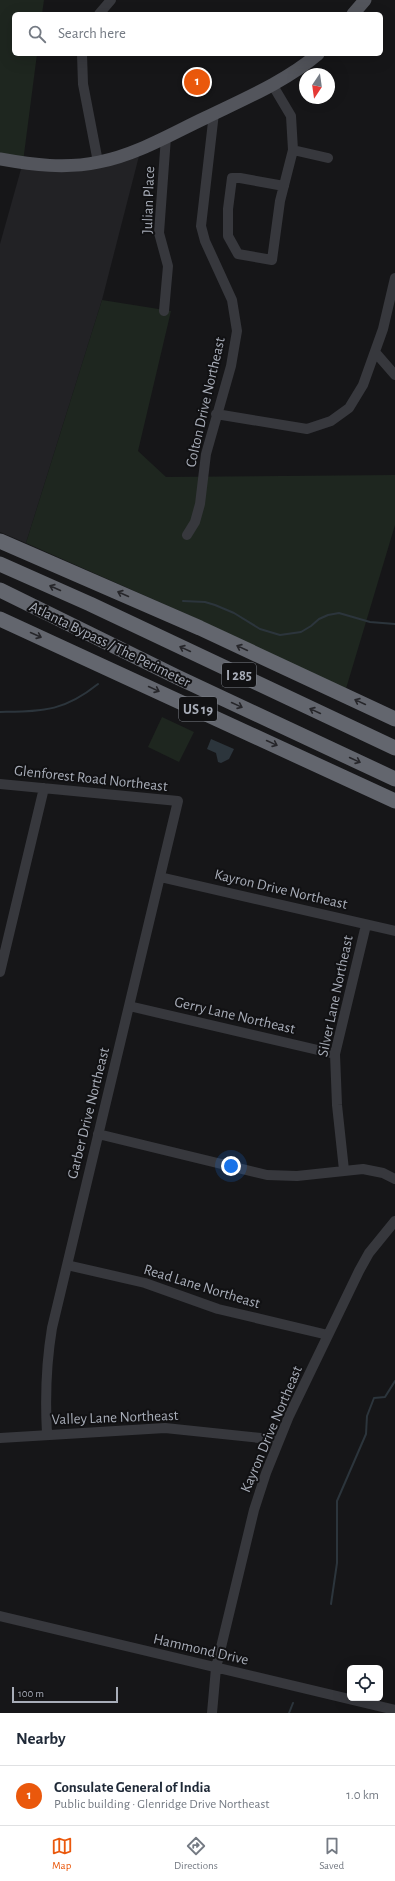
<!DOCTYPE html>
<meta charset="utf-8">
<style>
body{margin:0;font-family:"Alegreya Sans",sans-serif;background:#f6f6f7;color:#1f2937}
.controls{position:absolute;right:12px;bottom:12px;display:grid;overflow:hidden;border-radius:6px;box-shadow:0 4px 16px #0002}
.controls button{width:36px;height:36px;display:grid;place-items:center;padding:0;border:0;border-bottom:1px solid #e0e1e3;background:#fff;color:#1f2937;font:20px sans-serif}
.compass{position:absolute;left:299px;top:68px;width:36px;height:36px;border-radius:50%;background:#fff;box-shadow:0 4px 16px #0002;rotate:193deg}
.scale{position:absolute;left:12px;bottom:10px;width:106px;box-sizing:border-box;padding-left:4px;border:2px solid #a8adb8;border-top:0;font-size:11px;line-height:14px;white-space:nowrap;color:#a8adb8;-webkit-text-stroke:3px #111113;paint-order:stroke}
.you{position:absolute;left:231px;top:1166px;width:14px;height:14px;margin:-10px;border:3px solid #fff;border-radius:50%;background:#1a73e8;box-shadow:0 0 0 6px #1a73e833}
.badge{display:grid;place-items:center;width:26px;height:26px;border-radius:50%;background:#ea580c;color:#fff;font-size:13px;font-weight:700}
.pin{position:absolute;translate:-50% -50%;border:2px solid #fff;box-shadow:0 1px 4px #0006}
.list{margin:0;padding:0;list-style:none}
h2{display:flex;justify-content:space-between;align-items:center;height:52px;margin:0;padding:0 16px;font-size:17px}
h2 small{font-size:13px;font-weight:400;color:#747a83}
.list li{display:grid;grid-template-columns:26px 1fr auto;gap:12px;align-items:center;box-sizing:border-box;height:60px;padding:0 16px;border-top:1px solid #e0e1e3}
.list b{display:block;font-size:15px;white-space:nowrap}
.list p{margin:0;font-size:13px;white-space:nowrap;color:#747a83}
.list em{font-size:13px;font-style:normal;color:#747a83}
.icon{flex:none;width:22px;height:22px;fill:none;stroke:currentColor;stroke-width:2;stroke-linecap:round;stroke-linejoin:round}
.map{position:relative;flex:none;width:395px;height:1713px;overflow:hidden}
.search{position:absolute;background:#fff;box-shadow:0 4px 16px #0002;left:12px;right:12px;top:12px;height:44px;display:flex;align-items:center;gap:10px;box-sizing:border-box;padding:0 14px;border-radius:6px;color:#747a83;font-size:15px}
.sheet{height:112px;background:#fff}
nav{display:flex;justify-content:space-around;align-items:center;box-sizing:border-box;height:56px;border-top:1px solid #e0e1e3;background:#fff;font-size:11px;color:#747a83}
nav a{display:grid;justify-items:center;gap:2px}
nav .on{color:#ea580c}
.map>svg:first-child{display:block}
.built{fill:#222225}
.green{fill:#1e261f}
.water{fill:#2c353c}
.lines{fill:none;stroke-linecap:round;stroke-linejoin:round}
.stream{stroke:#2c353c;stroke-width:2}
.minor{stroke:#37383d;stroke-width:10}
.major{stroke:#53555c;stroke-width:13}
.highway{stroke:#63666e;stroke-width:15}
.oneway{stroke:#26262a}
.labels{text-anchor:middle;stroke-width:4;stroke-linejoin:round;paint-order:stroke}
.shield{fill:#111113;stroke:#7b7e86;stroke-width:1}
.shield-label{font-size:14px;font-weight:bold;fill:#a8adb8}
.street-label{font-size:15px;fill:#a8adb8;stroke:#111113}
</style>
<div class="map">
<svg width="395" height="1713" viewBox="0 0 395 1713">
<rect width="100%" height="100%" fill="#161618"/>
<path class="built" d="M139 156 102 300 26 543 0 532V244L23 162Z"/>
<path class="green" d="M0 0H44L42 14H14V54H37L23 162 0 155Z
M102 300 171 311 138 451 166 477 395 475V525L345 692 191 616 26 543Z
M162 717 194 732 179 762 148 747Z"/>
<path class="water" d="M211 739 234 749 229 759 221 763 218 762 216 753 207 749Z"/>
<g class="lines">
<path class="stream" d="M183 601 205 602 215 605 234 613 260 629 280 635 301 632 311 626 319 619 328 615 339 613 370 622 395 624
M0 712C43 711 63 712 98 684
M331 1604 337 1563V1501L366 1434 367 1416 374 1398 385 1397 395 1381
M289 1713 293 1703"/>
<path class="minor" d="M99 14 111 0
M82 54 83 84 98 162
M272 84 291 116 293 150 280 201 272 260 238 254 228 236V209L232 178H240L284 186
M293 150 328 158
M164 311 168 266 159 233 166 137
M375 352 395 375
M216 414 307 429 331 421 349 408 363 385 383 329 395 278
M187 535 195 522 200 504 206 454 231 366 237 331 232 300 205 241 201 226 214 113
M0 784 178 801 52 1328C46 1364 45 1398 47 1434
M160 877 395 931
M0 972 44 788
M129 1006 335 1054
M98 1134 267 1175 297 1176 363 1169 383 1173 395 1179
M344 1170 337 1105 335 1054 366 925
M67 1265 145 1283 218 1309 328 1335
M0 1438 165 1428 279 1440
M0 1616 395 1710
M212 1713 216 1668 254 1510 266 1473 289 1416 359 1271 369 1253 395 1221"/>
<path class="major" d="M353 14 365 0
M0 159C33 165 66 169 99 162 136 155 171 134 205 118 244 99 285 82 318 54"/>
<path class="highway" d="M0 541 200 628 395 719
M0 564 90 604 395 748
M0 590 177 677 395 779
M0 619 395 801"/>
</g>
<defs><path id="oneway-shaft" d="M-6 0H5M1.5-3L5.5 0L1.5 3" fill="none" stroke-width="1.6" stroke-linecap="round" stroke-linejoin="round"/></defs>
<g class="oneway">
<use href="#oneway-shaft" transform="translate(55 588) rotate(-156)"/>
<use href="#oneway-shaft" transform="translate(123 594) rotate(-156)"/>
<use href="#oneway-shaft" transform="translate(36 635) rotate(24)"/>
<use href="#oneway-shaft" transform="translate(242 648) rotate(-155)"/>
<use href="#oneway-shaft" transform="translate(185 649) rotate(-155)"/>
<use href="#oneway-shaft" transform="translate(154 689) rotate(25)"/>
<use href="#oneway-shaft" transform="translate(360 702) rotate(-155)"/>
<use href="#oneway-shaft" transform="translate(237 705) rotate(25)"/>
<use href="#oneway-shaft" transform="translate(315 711) rotate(-155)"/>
<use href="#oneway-shaft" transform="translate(272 743) rotate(25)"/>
<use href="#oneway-shaft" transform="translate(355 760) rotate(25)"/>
</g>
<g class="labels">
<g class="shield">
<rect x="222" y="663" width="34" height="24" rx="3"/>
<rect x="179" y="697" width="38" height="24" rx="3"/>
</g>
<g class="shield-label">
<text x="239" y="680">I 285</text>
<text x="198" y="714">US 19</text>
</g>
<g class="street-label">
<text transform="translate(148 200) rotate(-88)" y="5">Julian Place</text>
<text transform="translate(205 402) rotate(-77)" y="5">Colton Drive Northeast</text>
<text transform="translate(110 644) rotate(26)" y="5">Atlanta Bypass / The Perimeter</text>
<text transform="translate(91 778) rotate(6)" y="5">Glenforest Road Northeast</text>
<text transform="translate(281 889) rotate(13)" y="5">Kayron Drive Northeast</text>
<text transform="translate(335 996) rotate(-78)" y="5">Silver Lane Northeast</text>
<text transform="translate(235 1015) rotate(13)" y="5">Gerry Lane Northeast</text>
<text transform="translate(88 1113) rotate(-76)" y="5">Garber Drive Northeast</text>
<text transform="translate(202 1286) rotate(17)" y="5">Read Lane Northeast</text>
<text transform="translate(115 1417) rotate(-2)" y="5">Valley Lane Northeast</text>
<text transform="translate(271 1429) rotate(-67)" y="5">Kayron Drive Northeast</text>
<text transform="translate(201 1649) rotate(13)" y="5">Hammond Drive</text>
</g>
</g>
</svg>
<div class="controls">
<button><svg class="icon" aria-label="locate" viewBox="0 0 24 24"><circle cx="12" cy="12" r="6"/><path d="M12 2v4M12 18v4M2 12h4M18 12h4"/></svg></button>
</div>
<svg class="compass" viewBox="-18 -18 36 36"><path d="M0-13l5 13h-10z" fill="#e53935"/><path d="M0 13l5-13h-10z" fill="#747a83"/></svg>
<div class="scale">100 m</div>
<div class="you"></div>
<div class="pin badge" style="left:197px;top:82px">1</div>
<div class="search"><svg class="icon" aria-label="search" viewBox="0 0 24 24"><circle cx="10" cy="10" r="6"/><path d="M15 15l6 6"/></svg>Search here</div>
</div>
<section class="sheet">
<h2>Nearby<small></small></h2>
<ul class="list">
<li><span class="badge">1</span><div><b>Consulate General of India</b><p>Public building · Glenridge Drive Northeast</p></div><em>1.0 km</em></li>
</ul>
</section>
<nav>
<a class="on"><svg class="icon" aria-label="map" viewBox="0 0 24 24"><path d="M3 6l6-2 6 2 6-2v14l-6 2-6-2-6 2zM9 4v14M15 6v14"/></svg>Map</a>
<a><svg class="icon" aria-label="directions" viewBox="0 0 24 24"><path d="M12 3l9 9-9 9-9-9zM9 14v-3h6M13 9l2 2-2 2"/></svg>Directions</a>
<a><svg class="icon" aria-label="saved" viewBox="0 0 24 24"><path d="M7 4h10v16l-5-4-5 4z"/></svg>Saved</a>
</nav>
